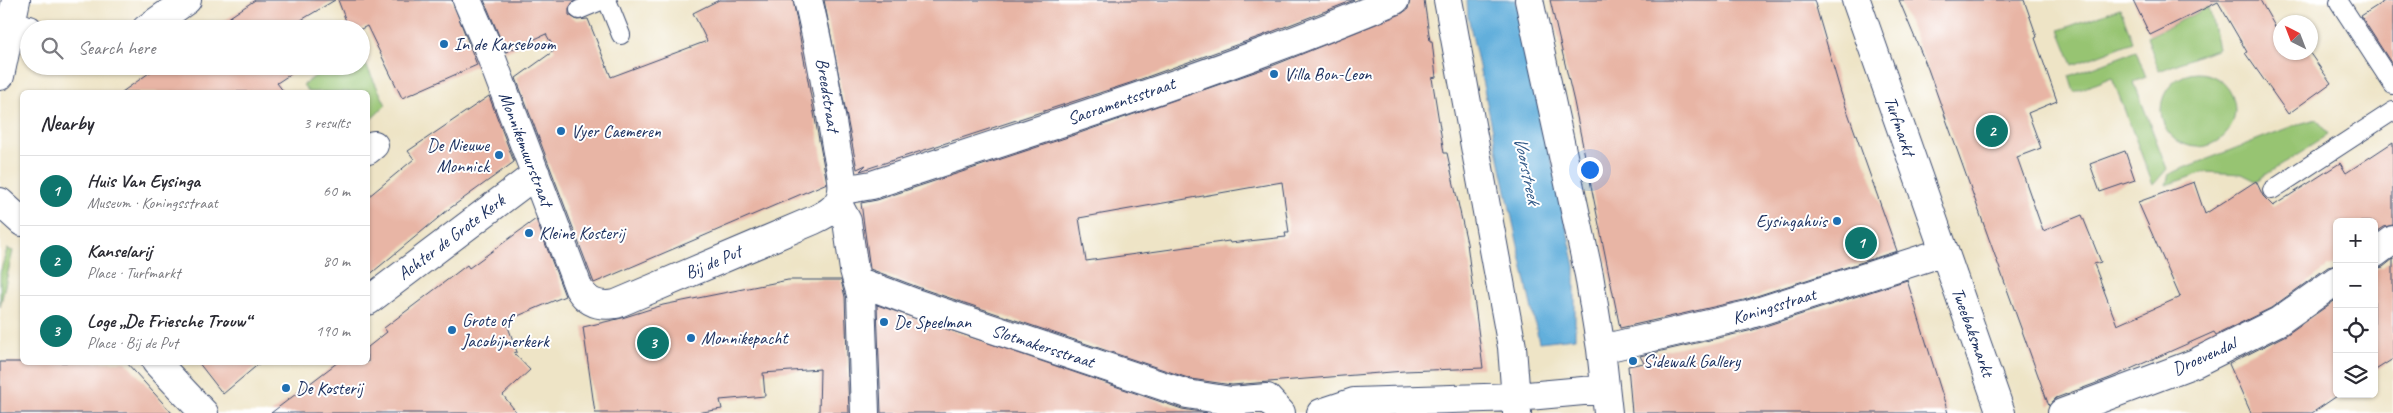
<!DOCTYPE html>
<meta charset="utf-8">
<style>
body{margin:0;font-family:Caveat,sans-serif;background:#f7f7f7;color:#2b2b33}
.controls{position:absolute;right:15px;bottom:15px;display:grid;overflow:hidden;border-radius:8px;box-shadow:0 1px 4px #0004}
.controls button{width:45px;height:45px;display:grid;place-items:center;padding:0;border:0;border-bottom:1px solid #e1e1e2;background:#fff;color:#2b2b33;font:25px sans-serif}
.compass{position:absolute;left:2273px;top:15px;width:45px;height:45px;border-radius:50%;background:#fff;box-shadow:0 1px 4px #0004;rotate:318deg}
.you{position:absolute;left:1589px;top:169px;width:18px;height:18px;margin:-12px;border:4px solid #fff;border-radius:50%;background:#1a73e8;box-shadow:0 0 0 8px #1a73e833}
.badge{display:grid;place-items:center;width:32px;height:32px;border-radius:50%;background:#0f766e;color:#fff;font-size:16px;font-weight:700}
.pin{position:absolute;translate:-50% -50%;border:2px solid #fff;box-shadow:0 1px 5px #0006}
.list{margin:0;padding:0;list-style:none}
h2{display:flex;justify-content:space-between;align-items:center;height:65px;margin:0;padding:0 20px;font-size:21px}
h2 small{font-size:16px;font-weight:400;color:#7c7c81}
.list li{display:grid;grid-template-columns:32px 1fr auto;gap:15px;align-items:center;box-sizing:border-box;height:70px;padding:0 20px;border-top:1px solid #e1e1e2}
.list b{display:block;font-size:19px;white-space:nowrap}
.list p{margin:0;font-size:16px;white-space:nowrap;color:#7c7c81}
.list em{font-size:16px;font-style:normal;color:#7c7c81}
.icon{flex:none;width:28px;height:28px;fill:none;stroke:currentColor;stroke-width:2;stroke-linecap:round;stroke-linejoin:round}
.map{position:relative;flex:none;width:2393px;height:413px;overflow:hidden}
.search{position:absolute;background:#fff;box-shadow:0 1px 4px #0004;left:20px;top:20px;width:350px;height:55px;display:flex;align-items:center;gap:12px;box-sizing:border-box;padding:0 18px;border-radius:28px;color:#7c7c81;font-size:19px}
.panel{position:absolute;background:#fff;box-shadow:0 1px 4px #0004;left:20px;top:90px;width:350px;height:275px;border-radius:8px}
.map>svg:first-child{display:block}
.green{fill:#97c472;stroke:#597a68}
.water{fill:#62afdb;stroke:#3e6f9c}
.building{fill:#e8b5a5;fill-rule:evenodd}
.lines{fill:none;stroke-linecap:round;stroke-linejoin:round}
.service-casing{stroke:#3b4a6e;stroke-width:20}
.minor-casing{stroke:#3b4a6e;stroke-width:30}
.secondary-casing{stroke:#3b4a6e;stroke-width:30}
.service{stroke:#fff;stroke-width:18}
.minor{stroke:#fff;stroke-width:28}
.secondary{stroke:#fff;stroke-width:28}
.poi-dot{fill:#1f6fb2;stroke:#fff;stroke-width:2}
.labels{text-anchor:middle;stroke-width:4;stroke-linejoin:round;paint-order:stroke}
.poi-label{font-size:18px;fill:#1b2f5e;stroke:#fff;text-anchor:start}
.street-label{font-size:18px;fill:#1b2f5e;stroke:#fff}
.water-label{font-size:19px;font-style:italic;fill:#345c8a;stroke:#fff}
</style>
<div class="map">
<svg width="2393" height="413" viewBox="0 0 2393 413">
<rect width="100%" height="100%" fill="#fff"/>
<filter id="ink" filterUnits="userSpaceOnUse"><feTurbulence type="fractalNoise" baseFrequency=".02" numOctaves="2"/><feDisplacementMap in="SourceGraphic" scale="10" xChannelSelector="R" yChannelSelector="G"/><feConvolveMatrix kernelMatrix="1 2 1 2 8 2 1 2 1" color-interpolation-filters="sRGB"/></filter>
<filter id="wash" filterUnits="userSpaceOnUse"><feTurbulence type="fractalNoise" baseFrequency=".0096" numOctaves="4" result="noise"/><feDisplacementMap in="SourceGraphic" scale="20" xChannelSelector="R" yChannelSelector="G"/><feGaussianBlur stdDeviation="1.12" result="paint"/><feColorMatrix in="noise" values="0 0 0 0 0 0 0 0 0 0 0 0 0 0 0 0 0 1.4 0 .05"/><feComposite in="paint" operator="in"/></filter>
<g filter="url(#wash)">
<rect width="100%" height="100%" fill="#eee4c6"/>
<path class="green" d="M2209 7 2218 48 2159 71 2147 37Z
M2120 8 2133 42 2073 65 2059 30Z
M2136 51 2146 77 2134 82 2167 169 2153 185 2112 77 2074 92 2069 76Z
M361 55 386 105 368 122V92H309L303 85 329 66H361Z
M2161 110a37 37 0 1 1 74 0a37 37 0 1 1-74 0Z
M2317 119 2328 135 2256 181 2242 174 2204 172 2166 185 2169 174 2295 125Z
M7 249 13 251 0 307V273Z"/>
<path class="water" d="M1467 0H1516L1575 266V338L1539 342 1468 16Z"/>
<g id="blocks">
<path class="building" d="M255 0H335L286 29H212Z
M338 0H452L477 65 402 98 367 26 361 29H349Z
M484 0H575L569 8V15L577 20 588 19 611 77 707 41 693 13 719 0H793L827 183 594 283 516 78 555 50 546 34 506 52Z
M824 0H1354L1261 36 1130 83 860 171 866 165 857 169Z
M1410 0H1424L1430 41H1432L1436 77 1432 78 1444 153H1447L1467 243 1483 368 1404 371 1232 385 1191 379 923 289 870 269 861 203 877 200 1074 135 1272 66 1401 14 1408 9ZM1282 182 1289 233H1285L1286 237 1230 243 1229 241 1086 261 1079 218Z
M1550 0H1814L1841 93 1897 251 1744 300 1620 328 1574 102Z
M1899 0H2024L2037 37 2035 38 2057 101 2028 113 2041 148 2017 157 2043 231 2082 215 2101 262 2094 264 2117 325 2180 297 2138 202 2194 182 2205 214 2256 181 2263 196 2273 206 2340 163 2346 173 2393 142V225L2384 227 2374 234V222H2337V265L2328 267 2271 308 2216 335 2214 332 2110 378 2056 398 2049 406 1928 69Z
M2133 0H2260L2277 30 2280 27V52H2309L2331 83 2288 114 2245 53 2247 52 2218 2 2150 35Z
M2386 0H2393V66L2361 16Z
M159 66H303L277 83 284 92H122Z
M489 96 514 162 449 209 368 276V197L414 159 408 151Z
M2125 151 2135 180 2100 192 2090 164Z
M536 219 565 296 506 321 517 352 514 353 530 370 503 395 517 413H271L338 362H368V347L387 332 384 328 467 265 469 268Z
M2393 259V359L2374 371V269L2383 267Z
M788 280H841L845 297 849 413H819L820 369 763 373 765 396 720 400 722 409 696 413H595L583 327 622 318 663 305Z
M1907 280 1948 413H1632L1628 366 1644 363 1640 356 1753 330Z
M2337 299V394H2340L2312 413H2251L2229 364 2286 335Z
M877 305 1182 409 1207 413H881Z
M0 362H126L172 413H0Z
M198 362H261L223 394Z"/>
</g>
</g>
<g filter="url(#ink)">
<use href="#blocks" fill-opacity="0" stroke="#3b4a6e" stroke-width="1"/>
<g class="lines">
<defs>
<path id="service" d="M607 0 621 35
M2339 2 2393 85
M579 10 603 0
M2272 190 2393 111"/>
<path id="minor" d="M467 0 487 46 579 289C588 303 599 307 616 304L814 220C827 214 840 207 842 191 844 178 838 159 836 146 828 97 820 48 808 0
M1448 0 1512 347 1517 413
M1529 0 1589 275 1601 349 1608 413
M1856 0 2001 413
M11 26 29 30
M146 29 187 0
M368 150 374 145
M843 190 872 185C1047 127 1225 72 1395 0
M0 202 22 222
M838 204 847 221 854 270 861 295 865 413
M2374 254 2393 240
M857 281 918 304 1187 394 1231 401 1267 398 1281 413
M368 301 536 174
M1601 349 1748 315 1944 252
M156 362 204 413
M1321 413 1354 402 1517 397 1605 389
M2062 413 2195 363 2279 321 2337 280"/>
<path id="secondary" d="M0 76 16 0"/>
</defs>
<use href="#service" class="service-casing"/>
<use href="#minor" class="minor-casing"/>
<use href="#secondary" class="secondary-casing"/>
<use href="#service" class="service"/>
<use href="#minor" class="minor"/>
<use href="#secondary" class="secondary"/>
</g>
</g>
<g class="poi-dot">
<circle cx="444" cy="44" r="5"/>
<circle cx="1274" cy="74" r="5"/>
<circle cx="561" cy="131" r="5"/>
<circle cx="499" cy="155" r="5"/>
<circle cx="1837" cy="221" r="5"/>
<circle cx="529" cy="233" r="5"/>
<circle cx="884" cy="322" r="5"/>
<circle cx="452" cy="330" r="5"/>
<circle cx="691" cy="338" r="5"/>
<circle cx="1633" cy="361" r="5"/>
<circle cx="286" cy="388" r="5"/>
</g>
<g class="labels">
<g class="poi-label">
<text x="454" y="50">In de Karseboom</text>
<text x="1284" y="80">Villa Bon-Leon</text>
<text x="571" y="137">Vyer Caemeren</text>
<text x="489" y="151" text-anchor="end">De Nieuwe<tspan x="489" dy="21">Monnick</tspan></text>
<text x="1827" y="227" text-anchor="end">Eysingahuis</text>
<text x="539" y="239">Kleine Kosterij</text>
<text x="462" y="326">Grote of<tspan x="462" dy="21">Jacobijnerkerk</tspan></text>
<text x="894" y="328">De Speelman</text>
<text x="701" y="344">Monnikepacht</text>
<text x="1643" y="367">Sidewalk Gallery</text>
<text x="296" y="394">De Kosterij</text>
</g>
<g class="street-label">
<text transform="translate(828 95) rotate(81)" y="6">Breedstraat</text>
<text transform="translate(1121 101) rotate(-19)" y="6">Sacramentsstraat</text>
<text transform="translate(1900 126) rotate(71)" y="6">Turfmarkt</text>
<text transform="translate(526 149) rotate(69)" y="6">Monnikemuurstraat</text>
<text transform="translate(451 237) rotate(-37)" y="6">Achter de Grote Kerk</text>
<text transform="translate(713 262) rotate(-23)" y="6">Bij de Put</text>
<text transform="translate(1774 306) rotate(-17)" y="6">Koningsstraat</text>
<text transform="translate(1973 332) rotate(70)" y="6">Tweebaksmarkt</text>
<text transform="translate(1043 346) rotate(18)" y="6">Slotmakersstraat</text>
<text transform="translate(2204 356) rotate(-24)" y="6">Droevendal</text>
</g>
<g class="water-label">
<text transform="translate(1528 170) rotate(78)" y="7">Voorstreek</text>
</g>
</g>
</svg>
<div class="controls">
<button>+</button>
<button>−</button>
<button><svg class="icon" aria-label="locate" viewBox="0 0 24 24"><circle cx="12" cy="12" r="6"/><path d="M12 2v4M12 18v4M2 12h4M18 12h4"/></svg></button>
<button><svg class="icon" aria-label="layers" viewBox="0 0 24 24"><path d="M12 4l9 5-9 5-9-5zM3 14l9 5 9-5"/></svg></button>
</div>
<svg class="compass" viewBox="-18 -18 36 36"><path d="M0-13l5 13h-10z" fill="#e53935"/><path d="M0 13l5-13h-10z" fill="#7c7c81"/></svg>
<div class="you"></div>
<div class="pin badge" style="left:1861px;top:243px">1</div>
<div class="pin badge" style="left:1992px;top:131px">2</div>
<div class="pin badge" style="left:653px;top:343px">3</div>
<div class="search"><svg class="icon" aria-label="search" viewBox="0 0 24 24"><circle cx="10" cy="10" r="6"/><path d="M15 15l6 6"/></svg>Search here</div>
<section class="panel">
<h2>Nearby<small>3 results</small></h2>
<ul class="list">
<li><span class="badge">1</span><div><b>Huis Van Eysinga</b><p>Museum · Koningsstraat</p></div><em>60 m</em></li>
<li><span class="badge">2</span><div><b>Kanselarij</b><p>Place · Turfmarkt</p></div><em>80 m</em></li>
<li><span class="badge">3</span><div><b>Loge „De Friesche Trouw“</b><p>Place · Bij de Put</p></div><em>190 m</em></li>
</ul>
</section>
</div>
